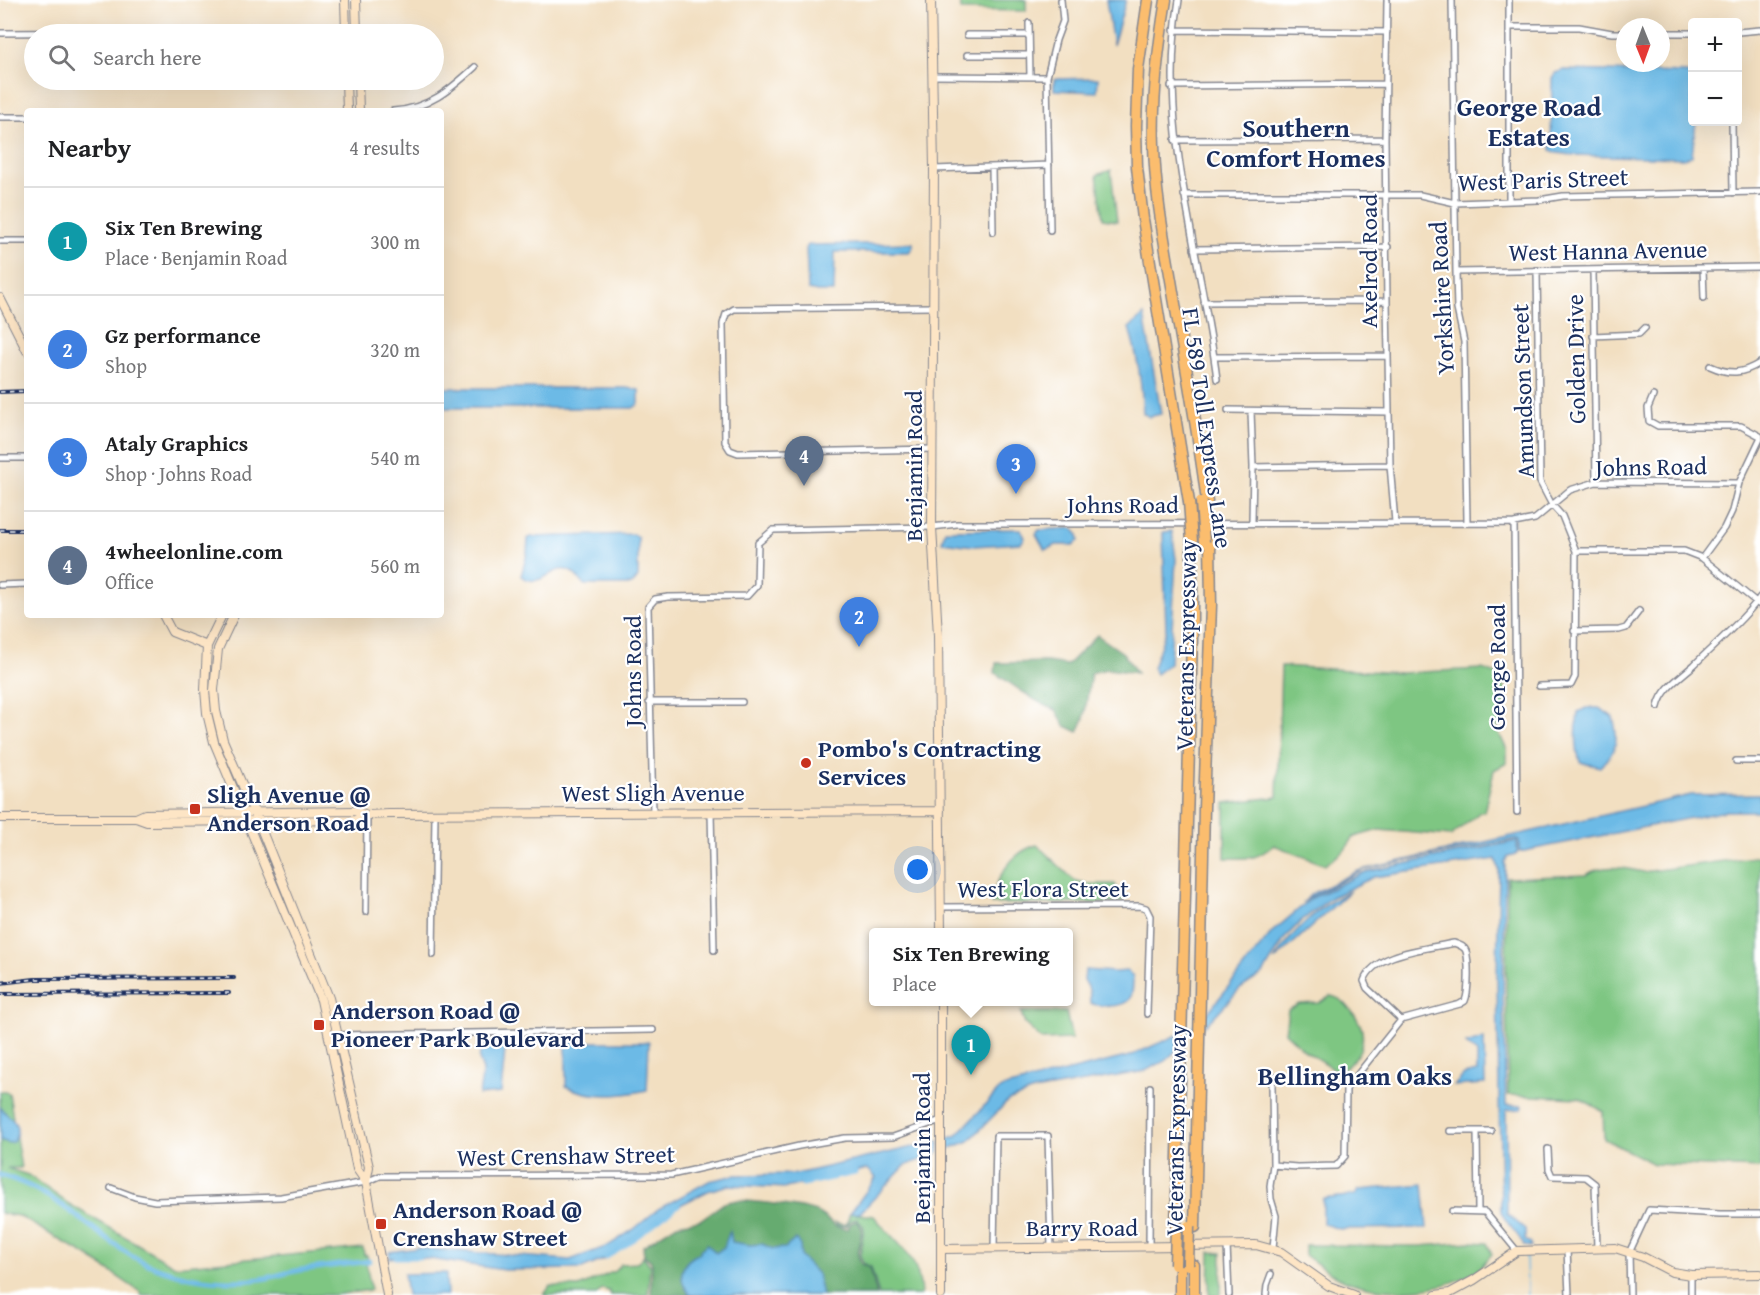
<!DOCTYPE html>
<meta charset="utf-8">
<style>
body{margin:0;font-family:"Gentium Book Plus",serif;background:#f2f2f2;color:#202124}
.controls{position:absolute;right:18px;top:18px;display:grid;overflow:hidden;border-radius:6px;box-shadow:0 6px 24px #0002}
.controls button{width:54px;height:54px;display:grid;place-items:center;padding:0;border:0;border-bottom:2px solid #e0e0e0;background:#fff;color:#202124;font:30px sans-serif}
.compass{position:absolute;left:1616px;top:18px;width:54px;height:54px;border-radius:50%;background:#fff;box-shadow:0 6px 24px #0002;rotate:179deg}
.you{position:absolute;left:918px;top:870px;width:21px;height:21px;margin:-15px;border:4px solid #fff;border-radius:50%;background:#1a73e8;box-shadow:0 0 0 9px #1a73e833}
.badge{display:grid;place-items:center;width:39px;height:39px;border-radius:50%;background:#c8321e;color:#fff;font-size:20px;font-weight:700}
.pin{position:absolute;translate:-50% -50px;filter:drop-shadow(0 2px 3px #0008)}
.pin::after{content:'';position:absolute;top:32px;width:21px;height:18px;background:inherit;clip-path:polygon(0 0,100% 0,50% 100%)}
.popup{position:absolute;left:869px;top:928px;width:204px;height:78px;box-sizing:border-box;display:grid;place-content:center;border-radius:6px;background:#fff;filter:drop-shadow(0 2px 4px #0005);font-size:20px;white-space:nowrap;color:#757577}
.popup b{font-size:22px;color:#202124}
.popup::after{content:'';position:absolute;left:50%;top:100%;margin-left:-12px;border:12px solid transparent;border-top-color:#fff}
.list{margin:0;padding:0;list-style:none}
h2{display:flex;justify-content:space-between;align-items:center;height:78px;margin:0;padding:0 24px;font-size:26px}
h2 small{font-size:20px;font-weight:400;color:#757577}
.list li{display:grid;grid-template-columns:39px 1fr auto;gap:18px;align-items:center;box-sizing:border-box;height:108px;padding:0 24px;border-top:2px solid #e0e0e0}
.list b{display:block;font-size:22px;white-space:nowrap}
.list p{margin:0;font-size:20px;white-space:nowrap;color:#757577}
.list em{font-size:20px;font-style:normal;color:#757577}
.icon{flex:none;width:33px;height:33px;fill:none;stroke:currentColor;stroke-width:2;stroke-linecap:round;stroke-linejoin:round}
.map{position:relative;flex:none;width:1760px;height:1295px;overflow:hidden}
.search{position:absolute;background:#fff;box-shadow:0 6px 24px #0002;left:24px;top:24px;width:420px;height:66px;display:flex;align-items:center;gap:15px;box-sizing:border-box;padding:0 21px;border-radius:33px;color:#757577;font-size:22px}
.panel{position:absolute;background:#fff;box-shadow:0 6px 24px #0002;left:24px;top:108px;width:420px;height:510px;border-radius:6px}
.map>svg:first-child{display:block}
.green{fill:#7ec682;stroke:#4c7a70;stroke-width:1.5}
.forest{fill:#66ab70;stroke:#406d67;stroke-width:1.5}
.water{fill:#6cbae6;stroke:#4474a2;stroke-width:1.5}
.lines{fill:none;stroke-linecap:round;stroke-linejoin:round}
.stream{stroke:#6cbae6;stroke-width:1.5}
.canal{stroke:#6cbae6;stroke-width:5}
.street-casing{stroke:#868790;stroke-width:8}
.secondary-casing{stroke:#868790;stroke-width:10}
.highway-casing{stroke:#868790;stroke-width:13}
.street{stroke:#fff;stroke-width:5}
.secondary{stroke:#fde5c5;stroke-width:8}
.highway{stroke:#fbbd6e;stroke-width:10}
.rail-casing{stroke:#1b2f5e;stroke-width:4}
.rail{stroke:#fff;stroke-width:1.5;stroke-dasharray:4.5;stroke-linecap:butt}
.highway-bridge-casing{stroke:#868790;stroke-width:13;stroke-linecap:butt}
.highway-bridge{stroke:#fbbd6e;stroke-width:10}
.poi-dot{fill:#c8321e;stroke:#fff;stroke-width:2}
.labels{text-anchor:middle;stroke-width:4.5;stroke-linejoin:round;paint-order:stroke}
.street-label{font-size:24px;fill:#1b2f5e;stroke:#fff}
.poi-label{font-size:24px;font-weight:bold;fill:#1b2f5e;stroke:#fff;text-anchor:start}
.neighbourhood-label{font-size:26px;font-weight:bold;fill:#1b2f5e;stroke:#fff}
</style>
<div class="map">
<svg width="1760" height="1295" viewBox="0 0 1760 1295">
<rect width="100%" height="100%" fill="#fff"/>
<filter id="ink" filterUnits="userSpaceOnUse"><feTurbulence type="fractalNoise" baseFrequency=".0167" numOctaves="2"/><feDisplacementMap in="SourceGraphic" scale="12" xChannelSelector="R" yChannelSelector="G"/><feConvolveMatrix kernelMatrix="1 2 1 2 8 2 1 2 1" color-interpolation-filters="sRGB"/></filter>
<filter id="wash" filterUnits="userSpaceOnUse"><feTurbulence type="fractalNoise" baseFrequency=".008" numOctaves="4" result="noise"/><feDisplacementMap in="SourceGraphic" scale="24" xChannelSelector="R" yChannelSelector="G"/><feGaussianBlur stdDeviation="1.35" result="paint"/><feColorMatrix in="noise" values="0 0 0 0 0 0 0 0 0 0 0 0 0 0 0 0 0 1.4 0 .05"/><feComposite in="paint" operator="in"/></filter>
<g filter="url(#wash)">
<rect width="100%" height="100%" fill="#f2dfc1"/>
<path class="green" d="M960 0H1026V11L961 10Z
M1111 170 1117 221 1103 219 1097 175Z
M1281 666 1400 673 1482 669 1497 674 1506 691 1504 720 1496 727 1507 750V763L1494 770 1484 812H1480L1451 836 1379 830 1354 837 1344 851 1325 865 1274 845C1254 861 1250 858 1225 858V803L1277 797Z
M1037 845 1074 880 1088 884H1115L1123 901 1115 903 991 904C995 879 1011 852 1037 845Z
M1760 856V1168L1654 1164 1604 1139 1603 1111 1579 1098 1508 1095 1506 992 1507 878 1586 875C1603 863 1624 868 1643 872Z
M1331 996C1343 999 1346 1004 1353 1013 1371 1035 1362 1059 1338 1072L1305 1051 1285 1032 1288 1010 1299 1004 1319 1003Z
M1021 1012H1066L1072 1039 1042 1040 1025 1024Z
M0 1091 9 1093 21 1168H7L28 1175 69 1204 175 1266 363 1248 364 1255H367L368 1261 366 1262 371 1290 334 1295H141L140 1292 89 1257 19 1216 0 1213Z
M850 1213 874 1216C897 1245 920 1255 921 1295H879L871 1267 863 1263 860 1255 864 1227 857 1219 850 1221 847 1226H838L835 1223 846 1225Z
M1470 1242 1487 1243 1492 1254C1488 1258 1484 1264 1480 1268 1447 1293 1386 1295 1349 1282 1333 1276 1319 1265 1305 1255V1245L1420 1246Z
M1210 1252 1222 1253 1221 1295H1209Z
M643 1256 650 1265 648 1295H611L609 1291 602 1289 596 1295H544L550 1286 579 1287 615 1271 621 1264 637 1263Z"/>
<path class="forest" d="M1097 635 1123 653 1137 673 1107 669 1091 673 1084 719 1078 732 1065 726 1056 710C1034 702 1015 686 995 673L996 663 1047 662 1067 665Z
M737 1200C757 1202 799 1205 816 1212 830 1218 831 1229 848 1229L851 1223 857 1221 862 1228 858 1255 861 1264 870 1268 877 1295H651L652 1265 651 1261 644 1255 643 1246 677 1224 700 1220 724 1203Z"/>
<path class="water" d="M1106 0H1126L1113 45Z
M1564 70 1686 73 1692 75V122H1696L1692 156 1683 158 1572 155 1557 153 1551 150 1552 78 1555 73Z
M1098 78 1097 92 1054 90V79Z
M913 243V247L909 252H835L834 292H817L808 290 806 248 808 245Z
M1144 315 1161 414 1149 417 1143 413C1142 383 1138 356 1129 328Z
M441 388H626L639 390V404L633 408H441Z
M1073 528 1078 534 1079 541 1073 545H1056L1045 550 1036 534 1039 530Z
M1021 529 1025 538 1021 543 974 546 942 542 945 530Z
M1172 531 1176 559 1170 663 1156 674 1153 668 1166 630 1163 532Z
M633 534 638 538V577L632 585H586C578 581 576 572 567 570 552 566 540 590 521 576L527 554 528 538 531 537Z
M1586 708H1599L1613 717C1619 739 1617 752 1600 767L1580 762C1575 747 1576 728 1578 712Z
M1760 794V811H1726L1519 852V841L1516 839 1365 869 1312 896 1303 903 1311 894 1358 871 1691 795Z
M1517 841V854L1508 856 1505 862 1503 1000 1506 1105 1522 1106V1109L1506 1110 1507 1214 1525 1229V1240L1531 1243V1247L1524 1246C1518 1232 1506 1225 1501 1211L1497 980 1499 870 1496 859 1374 877 1332 897 1301 921 1285 938 1263 974 1240 989 1205 1026V1016L1272 932 1312 898 1365 872Z
M1350 891 1274 961C1293 930 1317 907 1350 891Z
M1085 970 1115 972 1127 971 1133 976C1133 996 1133 1005 1110 1006 1103 1006 1097 1006 1090 1003 1090 995 1090 987 1084 981Z
M1177 1035 1178 1049 1165 1061 1145 1071 1034 1091 1008 1101 969 1141 943 1151 944 1139 956 1136 1001 1088 1130 1056Z
M1484 1038 1485 1084 1454 1086 1464 1075 1477 1072V1053L1466 1044Z
M566 1042H649L647 1090C621 1096 591 1099 566 1086Z
M496 1043 505 1050 501 1093 479 1095 483 1070 479 1059 482 1045Z
M0 1107C10 1120 24 1122 13 1142L8 1143 0 1140Z
M939 1141 938 1153 905 1166 860 1213H850L876 1178 868 1169 786 1188 729 1185 708 1191 668 1211 603 1260 582 1269 504 1270 403 1255 390 1258 389 1252 418 1248 570 1260 608 1246 634 1229 658 1209 709 1181 736 1175 796 1174Z
M1423 1184 1427 1228 1340 1229 1323 1224V1199L1356 1195 1359 1190Z
M730 1231 732 1242 750 1245 762 1244 773 1249 785 1248 796 1239 800 1246 801 1257 817 1274 822 1295H690C677 1278 679 1262 700 1253V1250L707 1244 716 1253 724 1247Z
M446 1273 447 1295H407L404 1274Z"/>
<g class="lines">
<path class="stream" d="M1526 1256 1527 1295"/>
<path class="canal" d="M1181 1037 1210 1016
M0 1175C49 1188 84 1224 124 1251 164 1277 214 1285 261 1279 274 1277 287 1272 301 1270 324 1267 346 1264 369 1261
M803 1184 855 1173
M396 1257H419
M606 1257 623 1247 678 1205"/>
</g>
</g>
<g filter="url(#ink)">
<g class="lines">
<defs>
<path id="street" d="M1179 0C1157 132 1201 250 1217 379
M1387 0 1385 139 1387 301 1390 465 1395 522
M1452 0 1456 272 1457 309 1464 342 1467 521
M1509 0V201
M1029 23 1030 77
M1510 27H1579L1612 33H1625
M1174 30 1387 32
M1738 32 1760 30
M0 33 275 31
M1661 33H1692
M967 35H1029
M967 55H1029
M932 76 1047 77
M1171 86 1386 84
M393 111C428 109 450 90 475 67
M0 117H27
M1732 122 1733 193
M1175 140 1385 139
M992 167 993 232
M934 169 1049 165
M1184 195H1420L1455 203 1539 200 1563 196 1760 192
M1050 230 1047 77 1056 40 1063 21 1061 0
M0 241H27
M1194 249 1388 247
M1703 268 1704 298
M1537 270 1540 482 1552 505 1562 516 1576 551 1575 677 1571 685 1539 686
M1593 270 1596 482
M1456 272 1760 267
M1204 302 1387 301
M933 307 734 309 726 314 723 324 725 442 730 450 738 453 933 449
M1593 336 1639 334 1645 328
M1214 357 1388 356
M1710 366C1730 375 1742 374 1760 363
M1653 396 1648 408 1649 421 1658 426H1741L1760 436
M1228 410 1389 412
M1251 411 1253 467 1252 522
M0 458H27
M1253 467 1390 465
M1514 523 1517 812
M1576 551H1684L1702 558 1760 605
M1702 558 1724 528 1732 511 1739 483 1760 439
M0 585 27 584
M1574 631 1619 630 1626 628 1639 611
M649 702H742
M1658 707C1662 688 1681 677 1694 665 1714 645 1745 619 1760 597
M1736 761H1760
M653 812 648 607 655 599 668 597 747 596 757 585 758 543 773 530 932 527 957 524 1514 523 1535 519 1570 490 1596 482 1739 483
M711 812 714 950
M941 907 1139 906 1146 908 1150 916 1147 1014
M366 912 367 815
M1454 943C1459 945 1464 946 1466 951 1469 961 1469 992 1465 1001L1460 1004 1401 1020 1367 988 1364 981C1374 952 1428 949 1454 943Z
M433 955 435 814
M336 1035 653 1030
M1450 1131H1491
M1477 1131 1478 1211
M1548 1149 1549 1169 1552 1176 1586 1177 1595 1184 1597 1248
M1273 1165 1297 1167 1336 1166 1345 1156 1346 1089 1401 1020
M111 1188 135 1197 155 1201 281 1197 366 1182 380 1176 671 1175 799 1146 845 1138 893 1137 941 1120
M1452 1211 1485 1212 1517 1251
M1227 1245 1229 1295
M1149 1247 1150 1087
M994 1248 996 1136H1048L1051 1248
M1273 1248 1276 1216 1271 1199 1270 1186 1273 1165 1272 1084 1275 1076
M1567 1249 1569 1295
M1266 1295 1267 1285 1271 1274
M1630 1295 1629 1253 1649 1210 1720 1214H1760
M1691 1295V1275"/>
<path id="secondary" d="M345 0 346 34
M356 0 357 34
M931 0 934 169 932 527 938 636 941 932
M346 80 347 111
M358 80 359 111
M0 298 27 351
M163 615 172 632 207 646
M222 615 207 646 205 690 207 713 214 742 321 1000 357 1169 366 1182
M234 615 218 649 214 690 216 711 223 740 258 821 329 998 369 1167 366 1182 387 1295
M0 818H136L147 822 355 820 367 815 389 814 940 811
M136 818 145 814 356 811 367 815
M941 1002V1295
M942 1249 1256 1245 1281 1252 1329 1286 1354 1295
M1436 1295 1450 1293 1474 1280 1517 1251 1615 1248 1643 1257 1672 1272 1691 1275 1760 1274"/>
<path id="highway" d="M1148 0 1138 69 1136 126 1137 167 1143 219 1189 502
M1166 0C1158 48 1152 96 1154 145 1155 193 1164 239 1172 286 1184 358 1198 430 1207 502
M1176 1227 1192 638V542
M1195 1227 1204 808 1211 605 1210 542
M1180 1295V1265
M1194 1295V1265"/>
</defs>
<use href="#street" class="street-casing"/>
<use href="#secondary" class="secondary-casing"/>
<use href="#highway" class="highway-casing"/>
<use href="#street" class="street"/>
<use href="#secondary" class="secondary"/>
<use href="#highway" class="highway"/>
<defs>
<path id="rail" d="M0 392 27 391
M0 530H27
M0 983 35 979 234 978
M0 994 229 993"/>
</defs>
<use href="#rail" class="rail-casing"/>
<use href="#rail" class="rail"/>
<defs>
<path id="highway-bridge" d="M1189 502 1192 542
M1201 502 1204 542
M1175 1265 1176 1227
M1188 1265 1189 1226"/>
</defs>
<use href="#highway-bridge" class="highway-bridge-casing"/>
<use href="#highway-bridge" class="highway-bridge"/>
</g>
</g>
<g class="poi-dot">
<circle cx="806" cy="763" r="6"/>
<rect x="189" y="803" width="12" height="12" rx="3"/>
<rect x="313" y="1019" width="12" height="12" rx="3"/>
<rect x="375" y="1218" width="12" height="12" rx="3"/>
</g>
<g class="labels">
<g class="street-label">
<text transform="translate(1543 180) rotate(-2)" y="8">West Paris Street</text>
<text transform="translate(1608 251) rotate(-1)" y="8">West Hanna Avenue</text>
<text transform="translate(1369 261) rotate(-90)" y="8">Axelrod Road</text>
<text transform="translate(1442 298) rotate(-93)" y="8">Yorkshire Road</text>
<text transform="translate(1576 359) rotate(-91)" y="8">Golden Drive</text>
<text transform="translate(1523 391) rotate(-92)" y="8">Amundson Street</text>
<text transform="translate(1207 428) rotate(82)" y="8">FL 589 Toll Express Lane</text>
<text transform="translate(914 466) rotate(-90)" y="8">Benjamin Road</text>
<text transform="translate(1651 467) rotate(-1)" y="8">Johns Road</text>
<text x="1123" y="513">Johns Road</text>
<text transform="translate(1186 645) rotate(-89)" y="8">Veterans Expressway</text>
<text transform="translate(1497 667) rotate(-90)" y="8">George Road</text>
<text transform="translate(633 671) rotate(-90)" y="8">Johns Road</text>
<text x="653" y="801">West Sligh Avenue</text>
<text x="1043" y="897">West Flora Street</text>
<text transform="translate(1176 1130) rotate(-89)" y="8">Veterans Expressway</text>
<text transform="translate(922 1148) rotate(-90)" y="8">Benjamin Road</text>
<text transform="translate(566 1156) rotate(-1)" y="8">West Crenshaw Street</text>
<text x="1082" y="1236">Barry Road</text>
</g>
<g class="poi-label">
<text x="818" y="757">Pombo's Contracting<tspan x="818" dy="28">Services</tspan></text>
<text x="207" y="803">Sligh Avenue @<tspan x="207" dy="28">Anderson Road</tspan></text>
<text x="331" y="1019">Anderson Road @<tspan x="331" dy="28">Pioneer Park Boulevard</tspan></text>
<text x="393" y="1218">Anderson Road @<tspan x="393" dy="28">Crenshaw Street</tspan></text>
</g>
<g class="neighbourhood-label">
<text x="1529" y="116">George Road<tspan x="1529" dy="30">Estates</tspan></text>
<text x="1296" y="137">Southern<tspan x="1296" dy="30">Comfort Homes</tspan></text>
<text x="1355" y="1085">Bellingham Oaks</text>
</g>
</g>
</svg>
<div class="controls">
<button>+</button>
<button>−</button>
</div>
<svg class="compass" viewBox="-18 -18 36 36"><path d="M0-13l5 13h-10z" fill="#e53935"/><path d="M0 13l5-13h-10z" fill="#757577"/></svg>
<div class="you"></div>
<div class="pin badge" style="left:971px;top:1075px;background:#0f9aa8">1</div>
<div class="popup"><b>Six Ten Brewing</b>Place</div>
<div class="pin badge" style="left:859px;top:647px;background:#3f7fe0">2</div>
<div class="pin badge" style="left:1016px;top:494px;background:#3f7fe0">3</div>
<div class="pin badge" style="left:804px;top:486px;background:#5c6f8a">4</div>
<div class="search"><svg class="icon" aria-label="search" viewBox="0 0 24 24"><circle cx="10" cy="10" r="6"/><path d="M15 15l6 6"/></svg>Search here</div>
<section class="panel">
<h2>Nearby<small>4 results</small></h2>
<ul class="list">
<li><span class="badge" style="background:#0f9aa8">1</span><div><b>Six Ten Brewing</b><p>Place · Benjamin Road</p></div><em>300 m</em></li>
<li><span class="badge" style="background:#3f7fe0">2</span><div><b>Gz performance</b><p>Shop</p></div><em>320 m</em></li>
<li><span class="badge" style="background:#3f7fe0">3</span><div><b>Ataly Graphics</b><p>Shop · Johns Road</p></div><em>540 m</em></li>
<li><span class="badge" style="background:#5c6f8a">4</span><div><b>4wheelonline.com</b><p>Office</p></div><em>560 m</em></li>
</ul>
</section>
</div>
